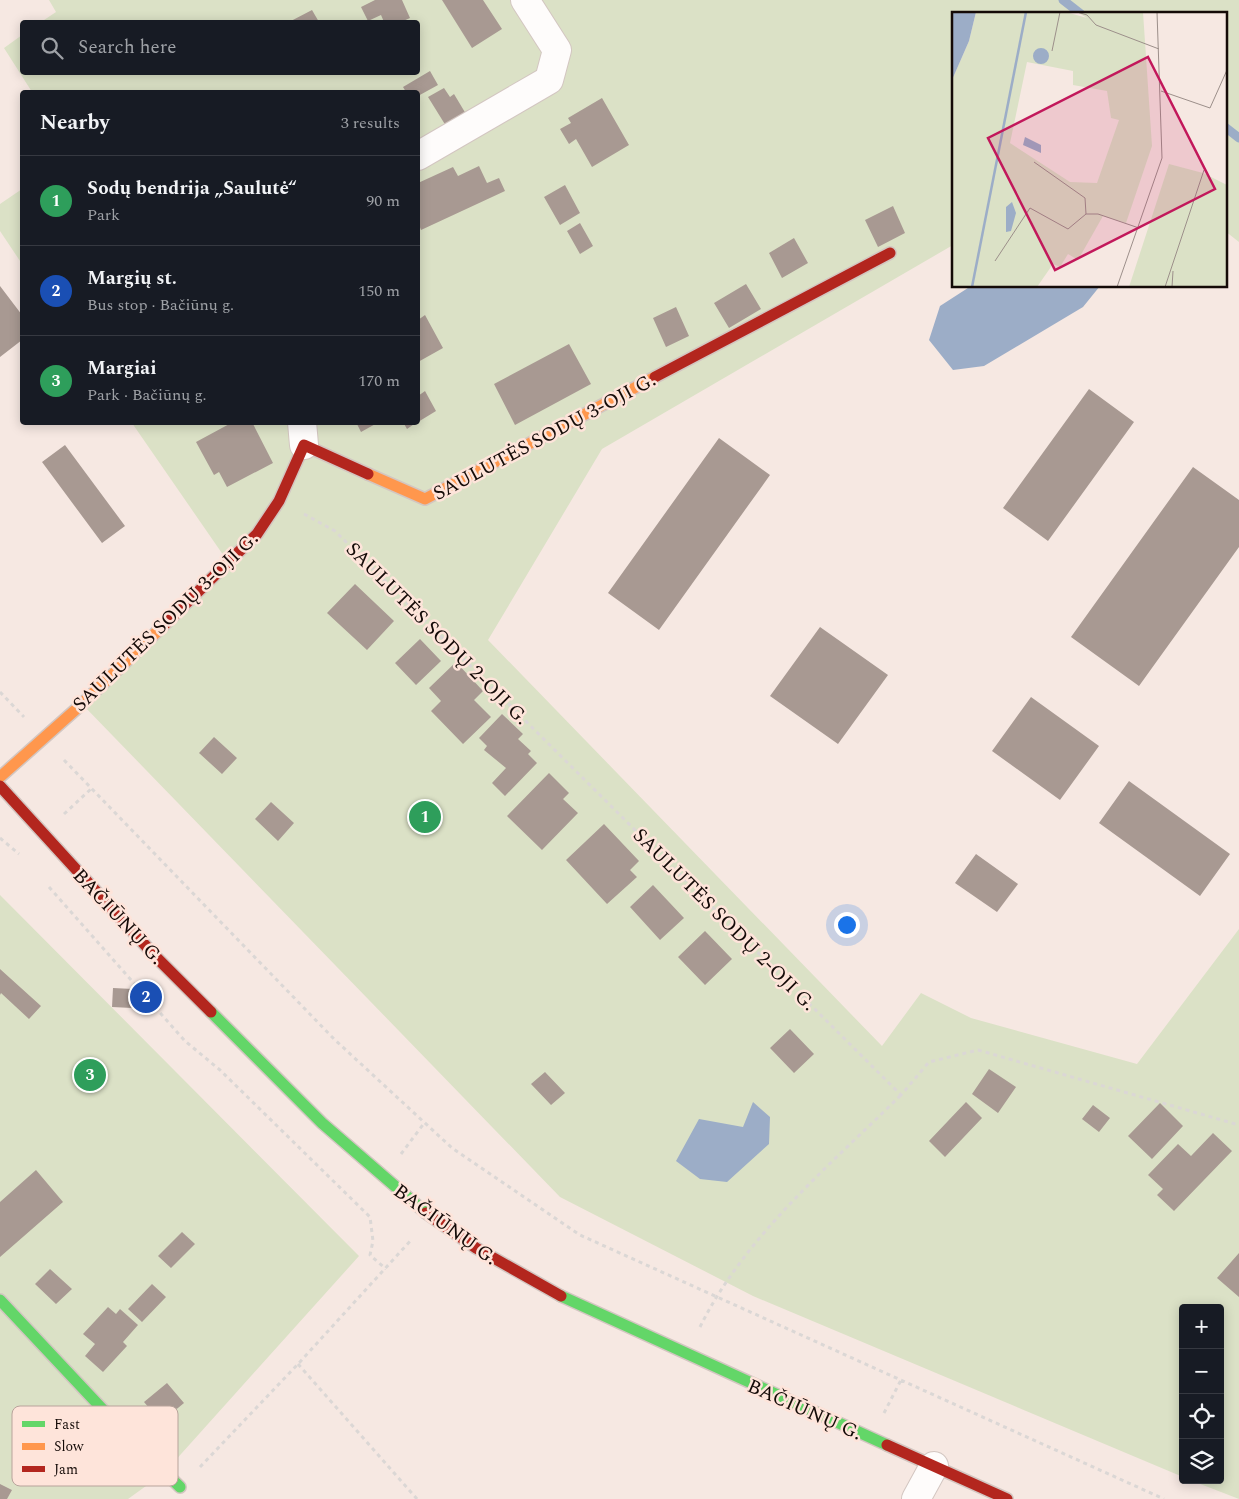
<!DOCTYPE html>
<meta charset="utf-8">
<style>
body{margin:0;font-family:Spectral,serif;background:#20242c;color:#f1f3f6}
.controls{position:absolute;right:15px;bottom:15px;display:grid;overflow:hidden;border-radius:5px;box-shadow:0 2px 12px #0003}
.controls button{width:45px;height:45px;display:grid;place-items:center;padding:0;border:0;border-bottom:1px solid #363941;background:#171b24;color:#f1f3f6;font:25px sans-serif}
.you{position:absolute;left:846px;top:924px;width:18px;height:18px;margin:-12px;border:4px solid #fff;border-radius:50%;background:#1a73e8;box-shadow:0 0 0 8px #1a73e833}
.badge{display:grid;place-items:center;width:32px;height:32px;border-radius:50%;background:#0b8043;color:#fff;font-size:16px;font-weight:700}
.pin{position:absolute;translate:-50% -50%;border:2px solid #fff;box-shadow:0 1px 5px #0006}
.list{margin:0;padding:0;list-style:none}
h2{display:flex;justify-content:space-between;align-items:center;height:65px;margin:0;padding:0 20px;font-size:21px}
h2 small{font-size:16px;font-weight:400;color:#9ea1a6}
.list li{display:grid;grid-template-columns:32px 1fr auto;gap:15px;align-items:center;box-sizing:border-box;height:90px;padding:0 20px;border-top:1px solid #363941}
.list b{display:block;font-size:19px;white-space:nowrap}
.list p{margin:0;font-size:16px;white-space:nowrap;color:#9ea1a6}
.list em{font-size:16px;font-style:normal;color:#9ea1a6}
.icon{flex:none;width:28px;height:28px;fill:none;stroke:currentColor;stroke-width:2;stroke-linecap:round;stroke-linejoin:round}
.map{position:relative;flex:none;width:1239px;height:1499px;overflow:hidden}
.search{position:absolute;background:#171b24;box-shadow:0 2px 12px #0003;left:20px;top:20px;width:400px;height:55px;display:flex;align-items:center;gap:12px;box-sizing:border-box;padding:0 18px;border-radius:5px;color:#9ea1a6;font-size:19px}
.panel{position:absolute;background:#171b24;box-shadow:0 2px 12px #0003;left:20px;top:90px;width:400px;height:335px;border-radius:5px}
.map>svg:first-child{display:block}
.green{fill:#dbe1c6}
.water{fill:#9cadc7}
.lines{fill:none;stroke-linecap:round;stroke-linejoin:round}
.stream{stroke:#9cadc7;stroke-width:9}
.building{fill:#a89992}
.street-casing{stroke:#d3c6c1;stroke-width:30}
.fast-casing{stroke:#d3c6c1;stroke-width:14}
.slow-casing{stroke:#d3c6c1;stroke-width:14}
.jam-casing{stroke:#d3c6c1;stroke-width:14}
.path{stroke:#dbd7d5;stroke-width:3;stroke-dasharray:4 4;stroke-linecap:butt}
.street{stroke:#fefcfb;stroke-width:28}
.fast{stroke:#63d668;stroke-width:11}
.slow{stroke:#ff974d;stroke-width:11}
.jam{stroke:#b3261e;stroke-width:11}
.labels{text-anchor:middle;stroke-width:5;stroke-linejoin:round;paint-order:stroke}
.street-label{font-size:20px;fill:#140a07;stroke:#fee4da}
.inset-river{fill:none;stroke:#9cadc7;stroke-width:2.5}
.inset-road{fill:none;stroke:#9c8f8a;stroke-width:1}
.view{fill:#c2185b;fill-opacity:0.15;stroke:#c2185b;stroke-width:2.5}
.inset-edge{fill:none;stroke:#140a07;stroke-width:2.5}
.key{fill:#fee4da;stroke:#b8a39b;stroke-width:1}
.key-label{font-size:14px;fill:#140a07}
</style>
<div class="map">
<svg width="1239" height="1499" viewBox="0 0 1239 1499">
<rect width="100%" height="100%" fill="#f6e8e2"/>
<path class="green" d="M49 0H1239V242L1225 231V14H953V245L602 449 488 640 882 1046 921 993 971 1018 1137 1064 1239 929V1499L1190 1480H1220V1308H1183V1477L753 1296 560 1197 82 704 228 562 132 423 418 422V92H32L4 48 22 35V72H418V22H41L56 12Z
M22 189V264L0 231V204Z
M0 895 359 1256 164 1473 128 1499H0Z"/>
<path class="water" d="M971 286H1100L1083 307 984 366 953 370 929 340 940 306Z
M753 1102 770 1117 769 1144 727 1182 700 1179 676 1161 699 1119 743 1127Z"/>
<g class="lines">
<path class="stream" d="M1063 0 1081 14
M1225 127 1239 138"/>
</g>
<path class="building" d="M375 0H402L410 18 401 22H384L381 15 368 21 361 7Z
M442 0H483L502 29 472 48Z
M312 10 319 22H289Z
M430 71 438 85 418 96V92H406L403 87Z
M444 88 450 97 454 94 466 114 446 126 428 97Z
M602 98 629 145 592 167 576 139 569 144 560 129 571 123 568 118Z
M479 166 487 183 499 178 505 191 421 230 418 222V183L453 167 458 176Z
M565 185 580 213 560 225 544 197Z
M893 206 905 233 878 247 865 220Z
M580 223 593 246 580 254 567 231Z
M794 238 808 263 782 278 769 253Z
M746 284 761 309 729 328 714 303Z
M0 286 22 315V340L0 357Z
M676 307 689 336 666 347 653 318Z
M425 315 443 348 418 362V320Z
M569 344 591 384 515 425 494 384Z
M1089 389 1134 422 1048 541 1003 508Z
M425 391 436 411 418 422V396Z
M233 422H252L273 463 227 487 219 472 214 475 196 442Z
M356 422H379L361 432Z
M403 422H417L407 429Z
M719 438 770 475 659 630 608 593Z
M65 445 125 526 102 543 42 462Z
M1193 467 1239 500V547L1139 686 1071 637Z
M355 584 394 621 367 650 327 613Z
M820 627 888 675 838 744 770 696Z
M420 639 441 661 416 685 395 663Z
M456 662 483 691 474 700 491 717 463 744 431 711 441 701 429 688Z
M1031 697 1099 746 1060 800 992 751Z
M502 714 523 734 518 739 531 751 528 754 537 763 505 796 492 783 506 768 484 750 487 746 479 738Z
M214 737 237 758 222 774 199 753Z
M549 773 569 793 563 799 578 813 542 850 507 816Z
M1129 781 1230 854 1200 896 1099 823Z
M271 802 294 823 278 841 255 819Z
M604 824 639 861 630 870 637 877 607 904 566 860Z
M976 854 1018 884 997 912 955 883Z
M653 885 684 918 660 940 630 907Z
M705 931 732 959 705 985 678 957Z
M0 969 41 1006 29 1019 1 993 0 995Z
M113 988 133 989 132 1008 112 1007Z
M790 1029 814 1054 794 1073 770 1048Z
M989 1069 1016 1087 998 1113 972 1094Z
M545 1072 565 1093 551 1105 531 1084Z
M966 1102 982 1118 945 1157 929 1141Z
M1160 1103 1183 1126 1152 1159 1128 1136Z
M1093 1105 1110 1118 1099 1132 1082 1119Z
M1213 1133 1232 1151 1174 1211 1157 1195 1163 1189 1148 1175 1178 1144 1191 1156Z
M36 1170 63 1202 0 1257V1202Z
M182 1232 195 1244 171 1268 158 1256Z
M1239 1253V1297L1217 1278Z
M50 1269 72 1289 56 1304 35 1284Z
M152 1284 166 1297 142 1322 128 1309Z
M108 1307 116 1314 120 1309 138 1325 123 1342 127 1346 103 1372 85 1356 95 1344 83 1334Z
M167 1383 184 1403 161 1422 144 1402Z
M0 1484 12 1490 7 1499H0Z"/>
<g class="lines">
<defs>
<path id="street" d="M418 156 549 80 557 50 525 0
M302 422 304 445
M916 1499 934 1466"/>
<path id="fast" d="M211 1012 322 1123 426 1213
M561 1296 887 1445
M0 1300 123 1431 180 1487"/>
<path id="slow" d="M368 474 425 499 655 377
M0 777 82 704 166 623"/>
<path id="jam" d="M655 377 890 253
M166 623 257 534 279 501 304 445 368 474
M0 786 156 957 211 1012
M426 1213 476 1248 561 1296
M887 1445 1007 1499"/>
</defs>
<use href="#street" class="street-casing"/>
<use href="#fast" class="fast-casing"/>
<use href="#slow" class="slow-casing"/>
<use href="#jam" class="jam-casing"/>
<path class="path" d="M304 514 335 531 901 1095 929 1062 978 1050 1239 1125
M0 692 24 717
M64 760 334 1039 452 1148 580 1235 1164 1499
M64 814 92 788
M0 838 19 854
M49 887 185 1041 220 1070 370 1217 373 1241 370 1255 386 1269
M401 1154 425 1122
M700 1327C745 1236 829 1166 901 1095
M298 1364 417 1499
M884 1413 901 1380
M200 1467 298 1364 412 1239"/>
<use href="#street" class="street"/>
<use href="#fast" class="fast"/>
<use href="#slow" class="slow"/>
<use href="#jam" class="jam"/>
</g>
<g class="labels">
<g class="street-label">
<text transform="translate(544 436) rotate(-28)" y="7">SAULUTĖS SODŲ 3-OJI G.</text>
<text transform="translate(165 621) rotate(-44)" y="7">SAULUTĖS SODŲ 3-OJI G.</text>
<text transform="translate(438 633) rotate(45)" y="7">SAULUTĖS SODŲ 2-OJI G.</text>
<text transform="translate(119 916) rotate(47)" y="7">BAČIŪNŲ G.</text>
<text transform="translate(725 919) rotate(45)" y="7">SAULUTĖS SODŲ 2-OJI G.</text>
<text transform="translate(446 1224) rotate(36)" y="7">BAČIŪNŲ G.</text>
<text transform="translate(805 1409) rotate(24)" y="7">BAČIŪNŲ G.</text>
</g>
</g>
<g transform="translate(952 12)">
<rect width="275" height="275" fill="#f6e8e2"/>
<path d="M24 0H114L135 6 125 0H191L200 134 174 211 151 204 126 248 116 242 108 255 101 252 85 275H0V68L17 29ZM75 50 121 59V73L155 79 159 106 167 108 145 171 118 170 58 131ZM217 152 251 161 275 173V275H177Z" fill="#dbe1c6" fill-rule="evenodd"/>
<path d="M0 0H24L17 29 0 68ZM81 44a8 8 0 1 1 16 0a8 8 0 1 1-16 0ZM73 125 89 133V141L71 133ZM60 190 64 201 59 219 54 220V195Z" fill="#9cadc7"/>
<path class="inset-river" d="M20 275 74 0"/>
<path class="inset-road" d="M125 0 135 3 144 13 207 37M100 39 108 0M209 79 258 96 275 58M82 150 133 186 134 202H146L187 216M43 249 78 196 116 217 134 202M165 275 210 146 205 0M213 275 252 158M220 275 221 259"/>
<path class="view" d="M196 45 263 177 103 258 36 126Z"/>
<rect width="275" height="275" class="inset-edge"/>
</g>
<rect x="12" y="1406" width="166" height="80" rx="8" class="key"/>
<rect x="22" y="1421" width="23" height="6" fill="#63d668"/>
<rect x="22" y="1443" width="23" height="7" fill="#ff974d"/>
<rect x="22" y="1466" width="23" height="6" fill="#b3261e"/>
<g class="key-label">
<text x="54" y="1429">Fast</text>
<text x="54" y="1451">Slow</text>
<text x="54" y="1474">Jam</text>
</g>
</svg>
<div class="controls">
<button>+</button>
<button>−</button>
<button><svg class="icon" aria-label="locate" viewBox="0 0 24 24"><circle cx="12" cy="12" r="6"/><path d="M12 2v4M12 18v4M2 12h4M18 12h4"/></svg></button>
<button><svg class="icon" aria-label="layers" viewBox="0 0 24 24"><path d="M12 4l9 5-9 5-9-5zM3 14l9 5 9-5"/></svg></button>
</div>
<div class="you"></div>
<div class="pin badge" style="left:425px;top:817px;background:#2e9e5b">1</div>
<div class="pin badge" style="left:146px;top:997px;background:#1a4fb4">2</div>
<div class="pin badge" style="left:90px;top:1075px;background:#2e9e5b">3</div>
<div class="search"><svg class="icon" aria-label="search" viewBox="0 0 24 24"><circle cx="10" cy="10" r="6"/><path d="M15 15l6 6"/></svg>Search here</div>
<section class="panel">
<h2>Nearby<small>3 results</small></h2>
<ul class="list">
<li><span class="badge" style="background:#2e9e5b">1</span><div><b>Sodų bendrija „Saulutė“</b><p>Park</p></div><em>90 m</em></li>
<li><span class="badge" style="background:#1a4fb4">2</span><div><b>Margių st.</b><p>Bus stop · Bačiūnų g.</p></div><em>150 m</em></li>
<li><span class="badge" style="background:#2e9e5b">3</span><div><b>Margiai</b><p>Park · Bačiūnų g.</p></div><em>170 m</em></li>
</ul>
</section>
</div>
